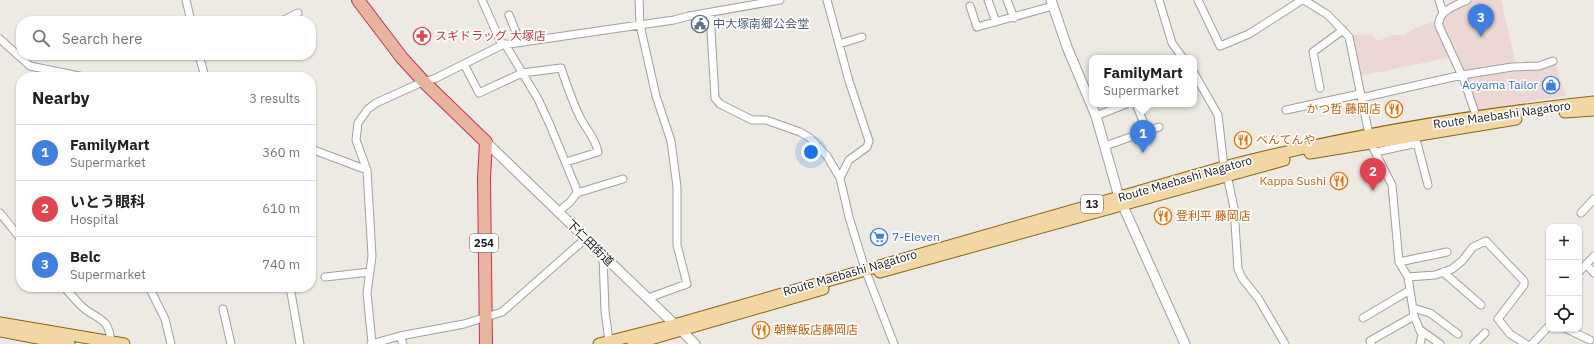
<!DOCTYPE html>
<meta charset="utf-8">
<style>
body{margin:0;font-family:"IBM Plex Sans","Noto Sans JP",sans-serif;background:#f6f6f6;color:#202124}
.controls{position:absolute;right:12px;bottom:12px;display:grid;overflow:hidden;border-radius:8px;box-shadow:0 1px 3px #0004}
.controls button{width:36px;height:36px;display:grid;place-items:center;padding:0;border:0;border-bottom:1px solid #e0e0e0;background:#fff;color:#202124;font:20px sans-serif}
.you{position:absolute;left:811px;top:152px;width:14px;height:14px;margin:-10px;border:3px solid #fff;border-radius:50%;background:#1a73e8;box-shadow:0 0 0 6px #1a73e833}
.badge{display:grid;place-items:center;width:26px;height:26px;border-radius:50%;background:#0f766e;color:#fff;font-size:13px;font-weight:700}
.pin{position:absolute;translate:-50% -33px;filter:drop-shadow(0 1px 2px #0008)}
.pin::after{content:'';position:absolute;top:21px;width:14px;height:12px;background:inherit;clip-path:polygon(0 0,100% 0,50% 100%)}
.popup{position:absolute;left:1089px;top:55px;width:108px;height:52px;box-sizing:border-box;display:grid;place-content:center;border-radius:8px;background:#fff;filter:drop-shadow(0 1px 3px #0005);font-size:13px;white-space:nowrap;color:#757577}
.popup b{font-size:15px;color:#202124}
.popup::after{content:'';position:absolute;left:50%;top:100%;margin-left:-8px;border:8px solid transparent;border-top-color:#fff}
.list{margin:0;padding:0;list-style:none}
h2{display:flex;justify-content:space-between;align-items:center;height:52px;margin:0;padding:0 16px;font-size:17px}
h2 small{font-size:13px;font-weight:400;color:#757577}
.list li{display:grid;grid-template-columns:26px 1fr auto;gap:12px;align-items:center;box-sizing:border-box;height:56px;padding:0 16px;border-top:1px solid #e0e0e0}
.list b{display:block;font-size:15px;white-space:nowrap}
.list p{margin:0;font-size:13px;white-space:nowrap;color:#757577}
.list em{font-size:13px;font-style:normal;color:#757577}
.icon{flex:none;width:22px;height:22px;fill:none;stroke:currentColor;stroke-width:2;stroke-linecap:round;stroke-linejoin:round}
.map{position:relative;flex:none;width:1594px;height:344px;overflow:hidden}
.search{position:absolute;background:#fff;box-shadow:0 1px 3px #0004;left:16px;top:16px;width:300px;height:44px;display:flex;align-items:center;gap:10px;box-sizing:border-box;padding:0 14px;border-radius:16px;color:#757577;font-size:15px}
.panel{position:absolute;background:#fff;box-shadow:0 1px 3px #0004;left:16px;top:72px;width:300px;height:220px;border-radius:16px}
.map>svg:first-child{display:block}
.commercial{fill:#ecd7d4}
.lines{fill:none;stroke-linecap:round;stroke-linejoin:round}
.minor-casing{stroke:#a0a0a0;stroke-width:9}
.tertiary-casing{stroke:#a0a0a0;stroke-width:11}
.primary-casing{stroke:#86670f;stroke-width:13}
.trunk-casing{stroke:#c5355c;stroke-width:14}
.minor{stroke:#fff;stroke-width:7}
.tertiary{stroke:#fff;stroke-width:9}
.primary{stroke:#f2d6a3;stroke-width:11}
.trunk{stroke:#e8b49e;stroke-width:12}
.labels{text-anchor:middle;stroke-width:3.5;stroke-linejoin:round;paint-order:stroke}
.shield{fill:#fff;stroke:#606060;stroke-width:1}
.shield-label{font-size:11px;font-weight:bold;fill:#1c1c1c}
.service-label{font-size:12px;fill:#4e5e75;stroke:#fff;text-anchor:start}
.health-label{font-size:12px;fill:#be3a42;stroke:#fff;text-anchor:start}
.shop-label{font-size:12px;fill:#366cbe;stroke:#fff;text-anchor:end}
.food-label{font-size:12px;fill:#c56008;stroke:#fff;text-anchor:start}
.street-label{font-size:12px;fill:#1c1c1c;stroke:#fff}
</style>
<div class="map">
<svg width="1594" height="344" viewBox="0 0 1594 344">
<rect width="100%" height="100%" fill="#edeae3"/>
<path class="commercial" d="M1474 0H1501L1517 69 1555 62 1566 96 1477 110 1456 56 1361 76 1351 35 1371 34 1378 41 1392 35H1404L1415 28 1441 19 1449 12Z"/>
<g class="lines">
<defs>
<path id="minor" d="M186 0 191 21
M482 0 502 45
M639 0 640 25 656 96 671 141 677 187V245L687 284 648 298
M827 0 849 81 869 141 867 147 849 160 840 178
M988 0 996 22
M1007 0 1014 18
M1159 0 1172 43 1183 58
M1198 0 1220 46 1249 34 1302 0
M1304 0 1328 15 1349 37 1371 144 1392 185 1399 262 1408 277 1414 316 1422 335 1420 344
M1439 0 1443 13
M1467 0C1455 6 1437 11 1439 26L1464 80 1476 116
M970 6 977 27 1053 6
M710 13 715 98 720 104 752 120H766L800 132 810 138 827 156 840 178 849 217 865 269 894 344
M509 15 520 42
M282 21 298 13
M0 39 30 66 84 77
M505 44 538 99 550 125 576 188 577 193 570 202 558 212
M839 44 862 37
M199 55 205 77
M464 64 479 93 522 73 561 68C567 86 573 104 582 121 588 131 596 140 598 152L566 162
M1194 73 1218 115 1224 167
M1320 88 1313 52 1343 30
M1361 98 1462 75 1512 67 1539 66 1553 61
M1136 104 1147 131
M1286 110 1360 94
M1096 116 1126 104
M1105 146 1159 127
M311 149 367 170
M1376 152 1417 143 1428 185
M1227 175 1234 208 1238 269 1242 278 1258 298 1285 344
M577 193 623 179
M0 213 21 239
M1581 213 1594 199
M603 256 605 311 609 341
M1399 262 1447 252
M1586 264 1594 273
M1443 272 1481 305
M1579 272 1594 256
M325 277 370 272
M1408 277 1435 275 1452 269 1462 261 1473 247 1486 241 1524 281V285L1498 319 1510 334 1526 344
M64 287C72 295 80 307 89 312 105 321 110 324 111 344
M155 287 151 291 165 319 171 344
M290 287 300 344
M1413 308 1430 313 1458 334
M223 309 231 344
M1363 318 1410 290
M1419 329 1440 344
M1567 329 1590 340
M400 336 403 344
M372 343 367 293 372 256 367 170 356 140 358 123 368 109 376 103 418 84 436 78 502 45 674 20 689 16 780 0
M371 344 400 336 464 324 502 312 585 239
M1371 344 1370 341 1414 316
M1474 344 1485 333
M1532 344 1549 326"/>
<path id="tertiary" d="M1051 0 1067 47 1096 116 1119 197 1185 344
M486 142 695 344"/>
<path id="primary" d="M1565 112 1594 110
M1310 153 1516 119
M880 272 1284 160
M0 323 124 344
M0 331 69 344
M599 344 674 325 1224 167C1345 136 1470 115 1594 102
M633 344 823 289"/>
<path id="trunk" d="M358 0 402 58 424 82 486 142 484 178 486 344"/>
</defs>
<use href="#minor" class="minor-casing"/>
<use href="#tertiary" class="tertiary-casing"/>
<use href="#primary" class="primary-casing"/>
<use href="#trunk" class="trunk-casing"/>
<use href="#minor" class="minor"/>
<use href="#tertiary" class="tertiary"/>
<use href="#primary" class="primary"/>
<use href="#trunk" class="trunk"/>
</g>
<defs>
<symbol id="civic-ring" viewBox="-11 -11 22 22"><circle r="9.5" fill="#fff" stroke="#5c6f8a" stroke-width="1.5"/><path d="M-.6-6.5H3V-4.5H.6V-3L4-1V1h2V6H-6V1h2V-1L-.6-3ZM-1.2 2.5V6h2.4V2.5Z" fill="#5c6f8a"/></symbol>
<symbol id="pharmacy-ring" viewBox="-11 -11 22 22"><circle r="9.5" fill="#fff" stroke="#e0444e" stroke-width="1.5"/><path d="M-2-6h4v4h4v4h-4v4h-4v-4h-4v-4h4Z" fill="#e0444e"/></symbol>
<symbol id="shop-ring" viewBox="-11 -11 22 22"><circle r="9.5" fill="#fff" stroke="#3f7fe0" stroke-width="1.5"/><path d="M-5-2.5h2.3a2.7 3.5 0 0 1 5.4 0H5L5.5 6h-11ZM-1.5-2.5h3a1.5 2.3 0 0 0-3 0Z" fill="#3f7fe0"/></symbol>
<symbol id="restaurant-ring" viewBox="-11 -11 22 22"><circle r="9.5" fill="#fff" stroke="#e8710a" stroke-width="1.5"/><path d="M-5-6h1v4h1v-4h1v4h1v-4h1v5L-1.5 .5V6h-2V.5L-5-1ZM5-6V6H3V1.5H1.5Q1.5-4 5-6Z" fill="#e8710a"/></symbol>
<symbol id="supermarket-ring" viewBox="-11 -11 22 22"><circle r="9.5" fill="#fff" stroke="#3f7fe0" stroke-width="1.5"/><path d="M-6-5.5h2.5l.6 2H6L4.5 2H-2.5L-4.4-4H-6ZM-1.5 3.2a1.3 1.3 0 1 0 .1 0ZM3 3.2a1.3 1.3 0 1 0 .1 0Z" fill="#3f7fe0"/></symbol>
</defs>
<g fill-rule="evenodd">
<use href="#civic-ring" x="690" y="14" width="20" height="20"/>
<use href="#pharmacy-ring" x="412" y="26" width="20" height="20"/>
<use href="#shop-ring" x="1541" y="75" width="20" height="20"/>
<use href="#restaurant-ring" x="1384" y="99" width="20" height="20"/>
<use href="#restaurant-ring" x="1233" y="130" width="20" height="20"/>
<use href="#restaurant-ring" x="1329" y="171" width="20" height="20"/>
<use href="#restaurant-ring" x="1153" y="206" width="20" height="20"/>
<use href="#supermarket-ring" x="869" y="227" width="20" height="20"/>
<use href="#restaurant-ring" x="751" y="320" width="20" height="20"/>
</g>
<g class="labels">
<g class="shield">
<rect x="1081" y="195" width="22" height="18" rx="3"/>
<rect x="470" y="234" width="28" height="18" rx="3"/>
</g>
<g class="shield-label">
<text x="1092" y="208">13</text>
<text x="484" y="247">254</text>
</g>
<g class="service-label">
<text x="713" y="28">中大塚南郷公会堂</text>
</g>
<g class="health-label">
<text x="435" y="40">スギドラッグ 大塚店</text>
</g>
<g class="shop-label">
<text x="1538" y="89">Aoyama Tailor</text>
<text x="892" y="241" text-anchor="start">7-Eleven</text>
</g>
<g class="food-label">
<text x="1381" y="113" text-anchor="end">かつ哲 藤岡店</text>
<text x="1256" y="144">べんてんや</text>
<text x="1326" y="185" text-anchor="end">Kappa Sushi</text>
<text x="1176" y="220">登利平 藤岡店</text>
<text x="774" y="334">朝鮮飯店藤岡店</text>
</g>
<g class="street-label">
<text transform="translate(1502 115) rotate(-8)" y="4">Route Maebashi Nagatoro</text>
<text transform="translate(1185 179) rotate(-16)" y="4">Route Maebashi Nagatoro</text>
<text transform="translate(590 243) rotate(44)" y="4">下仁田街道</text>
<text transform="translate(850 273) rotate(-16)" y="4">Route Maebashi Nagatoro</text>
</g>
</g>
</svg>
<div class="controls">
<button>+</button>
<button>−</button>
<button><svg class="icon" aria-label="locate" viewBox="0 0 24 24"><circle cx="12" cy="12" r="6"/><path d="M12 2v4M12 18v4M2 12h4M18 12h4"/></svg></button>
</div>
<div class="you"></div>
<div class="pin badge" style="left:1143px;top:153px;background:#3f7fe0">1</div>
<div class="popup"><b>FamilyMart</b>Supermarket</div>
<div class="pin badge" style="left:1373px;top:191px;background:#e0444e">2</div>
<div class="pin badge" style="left:1481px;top:37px;background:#3f7fe0">3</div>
<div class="search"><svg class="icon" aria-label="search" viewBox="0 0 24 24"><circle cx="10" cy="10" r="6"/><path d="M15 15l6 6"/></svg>Search here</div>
<section class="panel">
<h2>Nearby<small>3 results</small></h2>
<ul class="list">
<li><span class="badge" style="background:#3f7fe0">1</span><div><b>FamilyMart</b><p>Supermarket</p></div><em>360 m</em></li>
<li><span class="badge" style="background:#e0444e">2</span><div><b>いとう眼科</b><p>Hospital</p></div><em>610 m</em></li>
<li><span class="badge" style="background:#3f7fe0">3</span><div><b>Belc</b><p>Supermarket</p></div><em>740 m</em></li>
</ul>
</section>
</div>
